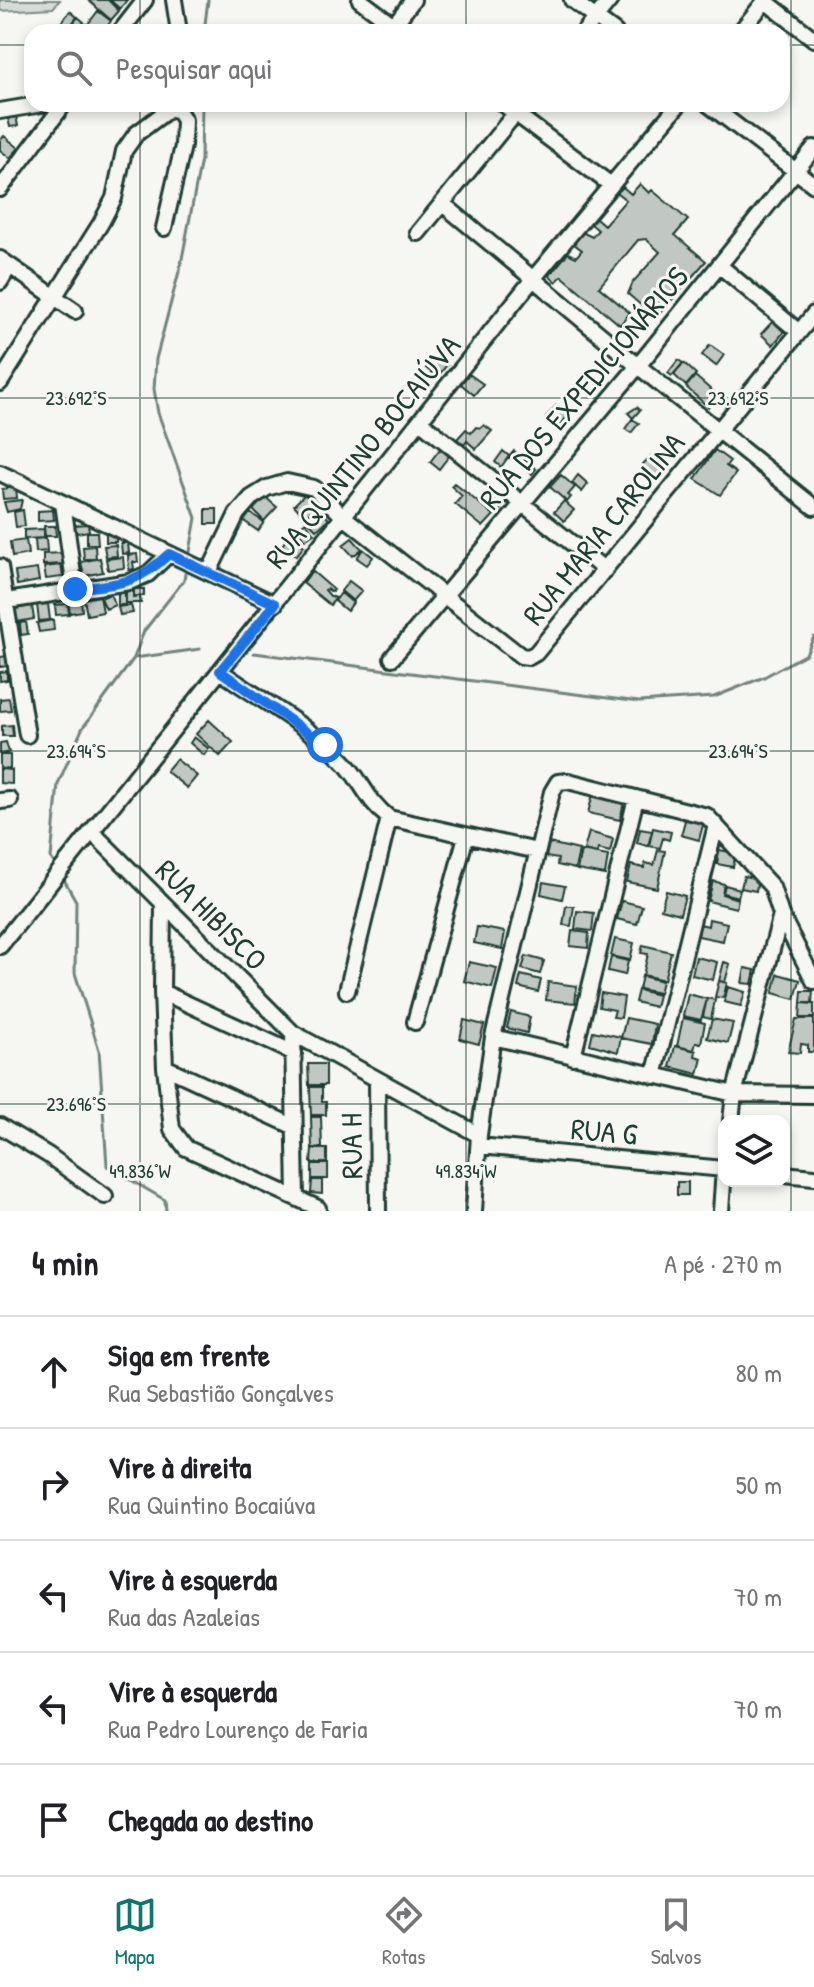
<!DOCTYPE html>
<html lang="pt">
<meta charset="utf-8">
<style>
body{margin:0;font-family:"Patrick Hand",sans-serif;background:#f2f2f2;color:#202124}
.controls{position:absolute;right:24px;bottom:24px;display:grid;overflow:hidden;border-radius:16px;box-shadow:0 4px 12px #0003}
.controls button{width:72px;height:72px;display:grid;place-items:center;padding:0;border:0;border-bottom:2px solid #e0e0e0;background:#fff;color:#202124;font:40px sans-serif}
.stop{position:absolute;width:24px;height:24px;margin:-18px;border:6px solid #1a73e8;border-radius:50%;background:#fff}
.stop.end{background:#1a73e8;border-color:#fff;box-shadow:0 2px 8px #0008}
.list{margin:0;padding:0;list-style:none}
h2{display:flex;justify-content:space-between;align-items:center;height:104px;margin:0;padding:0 32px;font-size:34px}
h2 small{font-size:26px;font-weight:400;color:#757577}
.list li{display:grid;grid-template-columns:52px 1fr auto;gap:24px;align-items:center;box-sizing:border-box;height:112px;padding:0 32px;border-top:2px solid #e0e0e0}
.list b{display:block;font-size:30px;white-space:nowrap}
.list p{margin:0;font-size:26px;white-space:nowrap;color:#757577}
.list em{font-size:26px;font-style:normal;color:#757577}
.icon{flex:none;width:44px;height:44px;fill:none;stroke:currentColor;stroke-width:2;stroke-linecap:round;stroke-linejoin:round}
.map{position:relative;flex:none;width:814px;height:1211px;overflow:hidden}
.search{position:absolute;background:#fff;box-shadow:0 4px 12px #0003;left:24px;right:24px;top:24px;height:88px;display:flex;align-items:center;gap:20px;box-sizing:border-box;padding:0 28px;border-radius:24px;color:#757577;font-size:30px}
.sheet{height:664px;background:#fff}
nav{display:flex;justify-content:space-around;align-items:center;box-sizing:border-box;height:112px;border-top:2px solid #e0e0e0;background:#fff;font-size:22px;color:#757577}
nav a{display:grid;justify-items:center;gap:4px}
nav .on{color:#0f766e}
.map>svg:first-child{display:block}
.green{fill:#d6dbd6;stroke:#7a8c85;stroke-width:2}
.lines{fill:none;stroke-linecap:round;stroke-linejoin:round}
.stream{stroke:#72847d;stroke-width:3}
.building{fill:#c1c8c3;stroke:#1f3d34;stroke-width:2}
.minor-casing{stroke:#1f3d34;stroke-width:20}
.minor{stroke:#f6f6f2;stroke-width:14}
.route{stroke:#1a73e8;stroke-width:10}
.ticks{fill:none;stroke:#1f3d34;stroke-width:2;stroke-opacity:0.45}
.labels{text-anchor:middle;stroke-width:6;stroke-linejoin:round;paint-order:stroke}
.street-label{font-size:30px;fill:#1f3d34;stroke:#f6f6f2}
.ticks-label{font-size:20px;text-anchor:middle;fill:#1f3d34;stroke:#f6f6f2;stroke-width:6;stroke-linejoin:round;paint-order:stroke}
</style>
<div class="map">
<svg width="814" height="1211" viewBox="0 0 814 1211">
<rect width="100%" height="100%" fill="#f6f6f2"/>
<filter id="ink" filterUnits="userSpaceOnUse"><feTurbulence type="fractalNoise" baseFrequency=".0125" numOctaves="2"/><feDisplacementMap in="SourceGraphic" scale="16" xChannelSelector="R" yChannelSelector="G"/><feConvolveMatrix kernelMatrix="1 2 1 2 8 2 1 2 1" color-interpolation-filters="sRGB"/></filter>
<g filter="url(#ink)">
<path class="green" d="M0 0H60L53 8 0 11Z"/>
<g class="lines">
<path class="stream" d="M204 32 208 0
M189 557 196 518 158 413 154 389 156 359 181 264 201 160 202 104
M254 653 639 702 714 697 764 677 806 654 814 637
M134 658 200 649
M56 866 51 858 58 784 82 729 134 658 144 631 184 580 186 568
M62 876 76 901 75 973 99 1050 107 1166 165 1200 166 1211"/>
</g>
<path class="building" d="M88 0H108L119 11 111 20Z
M110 0H127L120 9Z
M70 11 77 17 70 26 74 29 72 32H64L58 27Z
M98 11 111 21 103 32H99L88 24Z
M78 17 84 22 77 29 71 26Z
M86 24 93 30 91 32H79Z
M16 116 18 126 10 127 8 118Z
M4 136 19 148 10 158 0 150V141Z
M640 184 649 193 652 190 688 220 675 235 706 261 661 312 658 309 652 315 628 294 633 282 660 252 646 239 638 240 599 287 630 313 620 325 562 276 556 282 549 276 568 253 576 257 582 250 574 244 582 232 592 237 598 230 591 224 596 218 604 225 626 200 617 193 623 187 631 194Z
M773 321 784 332 773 345 761 334Z
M710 345 724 355 716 366 702 355Z
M436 356 447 365 437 377 426 368Z
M678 360 683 363 672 376 668 373Z
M684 363 696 374 686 386 674 375Z
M469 374 483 384 474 395 461 384Z
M695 376 718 396 708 407 686 387Z
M556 406 568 416 558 428 546 417Z
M637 407 640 410 633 418 628 413Z
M632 419 639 423 631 433 625 429Z
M484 425 492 431 476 449 467 441 464 445 457 439 466 429 471 433 476 427 481 428Z
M440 449 449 456 439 469 430 462Z
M715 450 730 461 726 466 736 473 720 495 695 479Z
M503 451 509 456 501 467 495 462Z
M514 451 536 469 532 474 509 457Z
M651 456 669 469 659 480 642 465Z
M561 475 575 487 568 495 571 497 567 502 550 487Z
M578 475 588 484 582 492 572 483Z
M454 483 494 515 483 527 455 504 462 496 451 486Z
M16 487 17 498 3 499 2 489Z
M496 493 507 502 497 514 486 505Z
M305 494 316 506 305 517 294 505Z
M265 497 277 507 264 521 253 510Z
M22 500 20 509 7 512 4 502Z
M564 501 574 510 564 521 554 512Z
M317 507 329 519 317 530 305 518Z
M206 509H217V524H206Z
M23 510 25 526 16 527 14 512Z
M53 510 54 520 38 521V511Z
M250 513 264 522 258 531 244 521Z
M306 522 314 534 305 540 297 529Z
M88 524 89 531 76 533 75 525Z
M44 526H55L56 536H45Z
M44 529V538L24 539V530Z
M87 532H97L98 544H87Z
M106 533H116V542H106Z
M290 535 304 546 296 556 282 545Z
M46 538 47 551 36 552 35 539Z
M352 538 362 549 353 556 343 545Z
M26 540 28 554 12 557 10 542Z
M121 543H128L129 553 122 554Z
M116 545 117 556 106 557 104 546Z
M95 546 96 559H84L83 547Z
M363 549 373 557 367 565 357 558Z
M62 553 63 564 43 565V554Z
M137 554 138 562H133L134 569 129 570 128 555Z
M123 557 124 568 108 570 106 559Z
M100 558 103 572 84 576 81 562Z
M61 565 63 577 46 579 44 567Z
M37 569 39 581 17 585 15 572Z
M312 571 334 590 332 592 327 589 325 590 330 596 336 598 330 605 303 583Z
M349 581 362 591 353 601 341 591Z
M134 589H144V596H134Z
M126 591H133V597L140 596 141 603H126Z
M118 593H125V605H118Z
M341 593 353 603 347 611 335 601Z
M110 594 115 605 106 609 101 598Z
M100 596 103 612 87 615 84 599Z
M81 599 82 611 70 613 68 600Z
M48 604 50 620 39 621 37 605Z
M68 604 69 614 56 615 55 605Z
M131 605 133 613 120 615 118 607Z
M32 606 34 619 17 622 15 609Z
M53 620 54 630 39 632 37 623Z
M26 622 28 634 21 635 20 623Z
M7 656 8 666 0 667V657Z
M7 671V680L0 681V672Z
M9 698 11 710 0 711V699Z
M209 720 233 742 220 756 196 734Z
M12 725 13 736H2V726Z
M194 737 209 749 204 755 190 743Z
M6 742 9 752 0 755V743Z
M0 755H10V768L0 769Z
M176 759 197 776 187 788 166 771Z
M0 769 12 770V784L0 783Z
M593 794 624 802 620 820 588 813Z
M686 817 704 821 699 840 681 835Z
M653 828 671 832 669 840 663 838 660 848 649 846Z
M640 829 652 831 648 846 637 843Z
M589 832 613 839 610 852 598 849 597 853 584 850Z
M549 843 579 850 575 869 557 865 558 859 546 857Z
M658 850 665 851 657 888 627 882 631 865 644 868 645 863 654 865Z
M719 850 736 853 733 867 717 864Z
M581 851 608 856 605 875 577 870Z
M744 876 758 879 756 891 741 888Z
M713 881 724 884 722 894 738 899 736 908 708 901Z
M543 882 565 886 562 899 541 894Z
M725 885 740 889 738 897 723 893Z
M666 891 685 896 680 914 661 909Z
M622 901 642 906 637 924 617 919Z
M566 906H574L571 926 563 925Z
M577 911 594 913 592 931 575 929Z
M709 919 727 923 723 941 698 936 700 924 708 926Z
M477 927 505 932 502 949 474 943Z
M572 931 589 933 588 948 570 946Z
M615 939 634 943 630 960 611 956Z
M643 945 671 952 664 980 643 975 648 954 641 953Z
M526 956 544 961 540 974 522 969Z
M611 957 628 961 625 975 608 971Z
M696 957 717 962 713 980 692 975Z
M469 962 497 968 492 988 464 981Z
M724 962 730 964 725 982 719 981Z
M745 968 755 970 752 984 742 983Z
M778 974 800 980 795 999 773 993Z
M521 975 541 980 538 992 518 987Z
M642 976 662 981 659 993 639 989Z
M719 981 727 983 723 998 715 997Z
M548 982 577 986 575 1003 546 1000Z
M728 987 745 992 741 1006 724 1002Z
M638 990 658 995 655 1007 635 1002Z
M802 991H813L812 1003H801Z
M601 993 624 997 621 1018 613 1017 615 1010 599 1007Z
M688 994 707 999 701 1020 683 1016Z
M707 998 715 1000 711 1019 703 1017Z
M801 1003 814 1004V1018H800Z
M511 1012 530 1017 527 1033 507 1028Z
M626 1018 655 1024 652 1044 621 1038Z
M683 1018 705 1023 701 1043 696 1042 694 1050 677 1046Z
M712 1019 733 1023 728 1043 707 1038Z
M796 1019H814V1052H808V1045L801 1044 800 1053 788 1052Z
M464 1020 484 1025 479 1044 460 1039Z
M593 1031 621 1037 618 1052 590 1044Z
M675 1046 696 1051 695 1056 702 1058 698 1074 670 1067Z
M308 1064H326V1085H309Z
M310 1087H322V1102H326V1115H311Z
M311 1117H321L322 1148H312Z
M312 1149H327V1163H311Z
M312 1164H328V1179H312Z
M312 1180H322V1194L311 1193Z
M677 1182H688V1195H677Z"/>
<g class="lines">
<defs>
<path id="minor" d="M174 0 179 32
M360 0 403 32
M572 0 615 32
M764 0 814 39
M394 25 413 0
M120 32 145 0
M584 32 610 0
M740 32 766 0
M503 104 611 185
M708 104 814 185
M0 111 42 104
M0 189 64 104
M443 204 638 366 814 507
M164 228 183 146 184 120 175 106
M418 233 523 104
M0 259 75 311
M720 266 799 332
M0 282 9 267
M0 383 101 223 114 198 124 151 136 134 176 104
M421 422 605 570
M0 473 275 604
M63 503 75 589
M0 567 27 735
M209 572 237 514 251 498 267 488 287 482 314 488 344 517 521 656 529 657 536 653 814 314
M0 602 129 582 148 574 169 554
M392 658 638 366 814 148
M220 671C259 699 309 726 342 760 362 780 366 800 389 818L537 851
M0 801 10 800
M92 832 293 1033 479 1135
M163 905 162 992 165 1067 172 1129 186 1148 296 1198
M781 915 814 981
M0 946 533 279 679 104
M347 991 389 818
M162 992 294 1053
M415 1022 466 836
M293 1033 296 1198 318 1208
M493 1037 734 1094 814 1095
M573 1057 636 798
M165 1067 295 1127
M654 1076 716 825
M377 1079 378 1211
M0 1126 48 1155 105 1196
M479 1146 724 1169
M784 1174 814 1177
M474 1211 479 1135 493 1037 552 792 558 782 568 781 707 816 772 887 781 915 734 1094 731 1121
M721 1211 724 1169"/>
</defs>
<use href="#minor" class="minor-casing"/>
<use href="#minor" class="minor"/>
</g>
</g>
<g class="lines" filter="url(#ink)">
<path class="route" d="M75 589C120 583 134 586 169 554L275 604 220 671 325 745"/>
</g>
<path class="ticks" d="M140 0V32M466 0V32M791 0V1211M0 45H32M782 45H814M140 104V1211M466 104V1211M0 398H814M0 751H814M0 1104H814"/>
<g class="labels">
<g class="street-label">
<text transform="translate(584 388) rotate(-50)" y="10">RUA DOS EXPEDICIONÁRIOS</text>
<text transform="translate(363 452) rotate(-51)" y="10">RUA QUINTINO BOCAIÚVA</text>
<text transform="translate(604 529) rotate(-51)" y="10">RUA MARIA CAROLINA</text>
<text transform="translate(211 915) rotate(45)" y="10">RUA HIBISCO</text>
<text transform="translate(604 1132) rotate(5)" y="10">RUA G</text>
<text transform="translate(352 1146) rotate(-91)" y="10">RUA H</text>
</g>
</g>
<g class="ticks-label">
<text x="76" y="405">23.692°S</text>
<text x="738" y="405">23.692°S</text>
<text x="76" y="758">23.694°S</text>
<text x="738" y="758">23.694°S</text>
<text x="76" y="1111">23.696°S</text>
<text x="140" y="1178">49.836°W</text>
<text x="466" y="1178">49.834°W</text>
</g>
</svg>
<div class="controls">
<button><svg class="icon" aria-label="layers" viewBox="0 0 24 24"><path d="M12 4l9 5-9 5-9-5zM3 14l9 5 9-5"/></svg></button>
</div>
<div class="stop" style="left:325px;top:745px"></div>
<div class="stop end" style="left:75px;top:589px"></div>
<div class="search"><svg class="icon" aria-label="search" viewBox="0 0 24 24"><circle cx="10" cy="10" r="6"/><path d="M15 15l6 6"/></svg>Pesquisar aqui</div>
</div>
<section class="sheet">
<h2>4 min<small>A pé · 270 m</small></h2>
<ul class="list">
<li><svg class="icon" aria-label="ahead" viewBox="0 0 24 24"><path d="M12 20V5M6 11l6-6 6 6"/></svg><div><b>Siga em frente</b><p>Rua Sebastião Gonçalves</p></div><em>80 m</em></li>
<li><svg class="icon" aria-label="right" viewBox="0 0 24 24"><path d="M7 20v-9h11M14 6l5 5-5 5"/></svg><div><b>Vire à direita</b><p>Rua Quintino Bocaiúva</p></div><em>50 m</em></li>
<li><svg class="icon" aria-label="left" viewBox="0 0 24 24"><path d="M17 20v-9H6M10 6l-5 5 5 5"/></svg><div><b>Vire à esquerda</b><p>Rua das Azaleias</p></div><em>70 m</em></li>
<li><svg class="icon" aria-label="left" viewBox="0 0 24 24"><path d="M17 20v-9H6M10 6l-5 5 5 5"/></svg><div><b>Vire à esquerda</b><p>Rua Pedro Lourenço de Faria</p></div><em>70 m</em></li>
<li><svg class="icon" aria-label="arrive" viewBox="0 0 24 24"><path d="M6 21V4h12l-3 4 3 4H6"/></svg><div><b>Chegada ao destino</b></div></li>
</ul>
</section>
<nav>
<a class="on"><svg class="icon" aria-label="map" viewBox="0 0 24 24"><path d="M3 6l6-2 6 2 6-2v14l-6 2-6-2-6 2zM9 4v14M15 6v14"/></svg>Mapa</a>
<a><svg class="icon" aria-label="directions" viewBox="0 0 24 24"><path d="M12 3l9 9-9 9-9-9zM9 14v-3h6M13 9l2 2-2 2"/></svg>Rotas</a>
<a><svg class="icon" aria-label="saved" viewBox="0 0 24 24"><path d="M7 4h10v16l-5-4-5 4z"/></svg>Salvos</a>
</nav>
